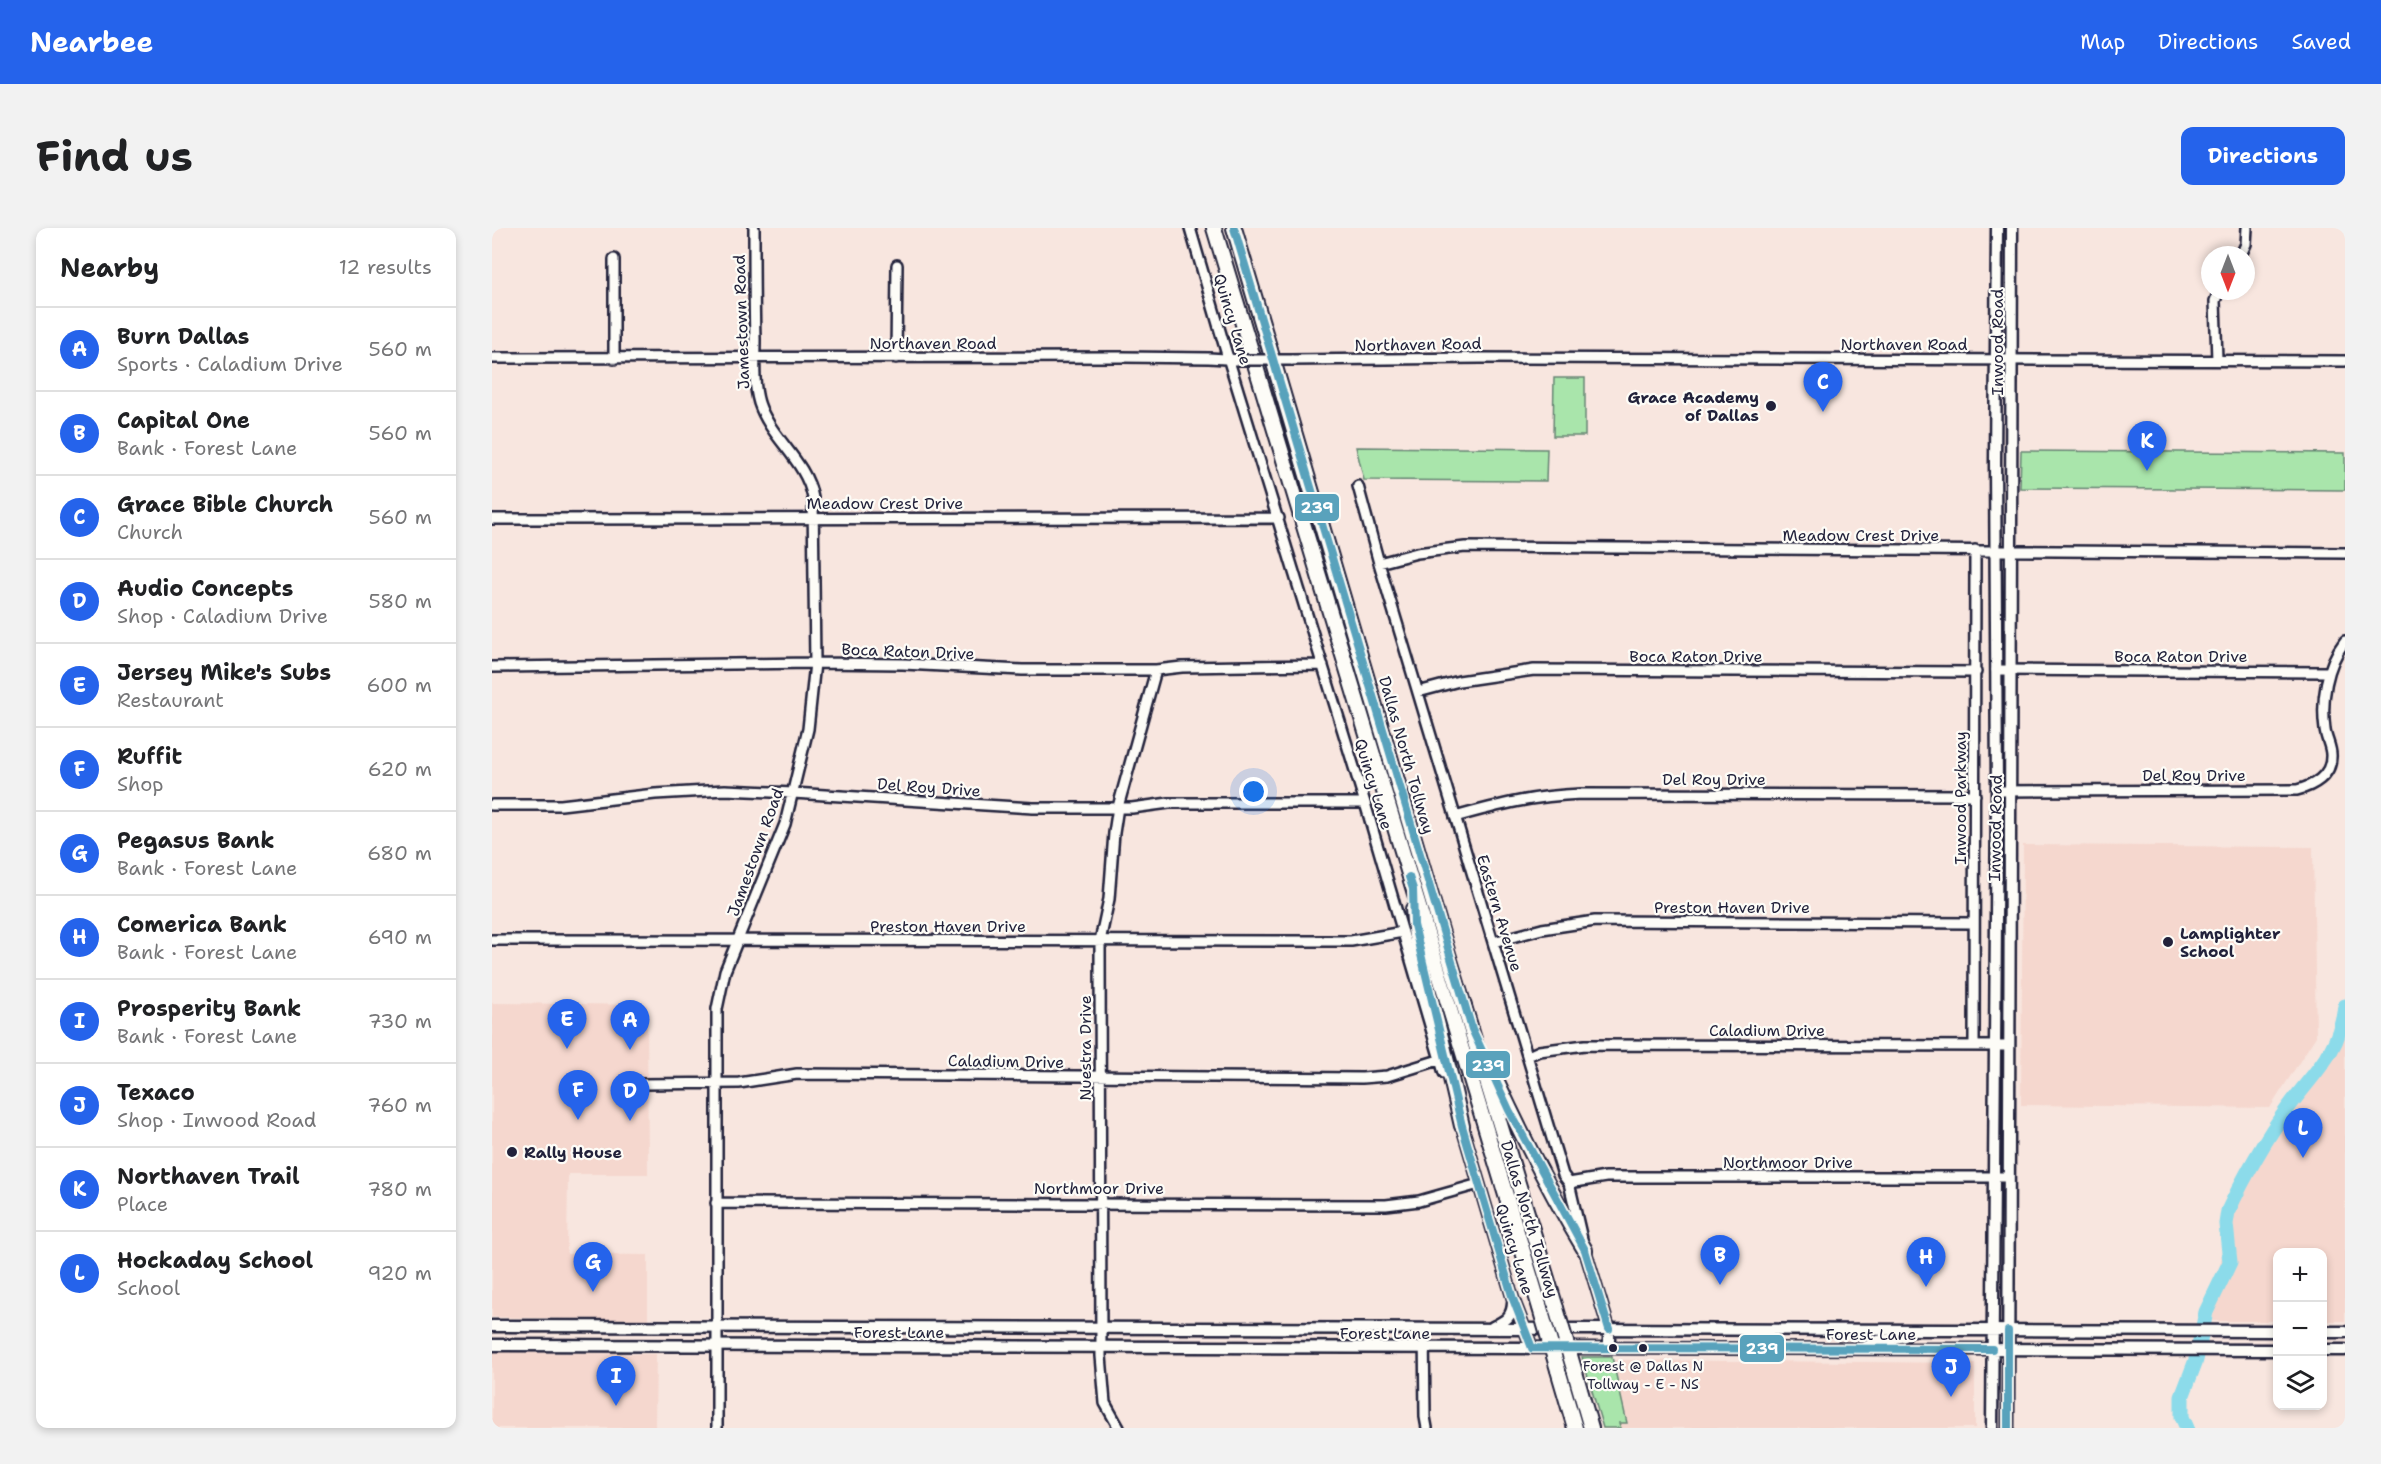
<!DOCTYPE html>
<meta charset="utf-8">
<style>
body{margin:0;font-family:"Shantell Sans",sans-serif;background:#f2f2f2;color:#202124}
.controls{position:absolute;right:18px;bottom:18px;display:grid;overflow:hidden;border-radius:12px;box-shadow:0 3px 9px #0003}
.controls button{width:54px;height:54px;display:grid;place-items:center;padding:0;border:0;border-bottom:2px solid #e0e0e0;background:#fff;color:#202124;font:30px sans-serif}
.compass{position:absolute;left:1709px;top:18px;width:54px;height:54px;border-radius:50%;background:#fff;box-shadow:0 3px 9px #0003;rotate:180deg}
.you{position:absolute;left:762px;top:564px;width:21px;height:21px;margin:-15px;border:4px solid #fff;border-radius:50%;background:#1a73e8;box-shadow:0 0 0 9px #1a73e833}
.badge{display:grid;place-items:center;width:39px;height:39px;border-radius:50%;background:#2563eb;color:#fff;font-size:20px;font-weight:700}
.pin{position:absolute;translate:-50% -50px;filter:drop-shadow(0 2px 3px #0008)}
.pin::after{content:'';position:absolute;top:32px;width:21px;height:18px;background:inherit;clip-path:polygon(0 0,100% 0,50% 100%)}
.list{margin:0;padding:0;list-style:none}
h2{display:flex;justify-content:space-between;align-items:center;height:78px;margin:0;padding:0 24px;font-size:26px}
h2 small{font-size:20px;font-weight:400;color:#757577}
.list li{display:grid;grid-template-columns:39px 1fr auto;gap:18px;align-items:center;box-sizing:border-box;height:84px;padding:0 24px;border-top:2px solid #e0e0e0}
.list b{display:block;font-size:22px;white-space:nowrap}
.list p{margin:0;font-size:20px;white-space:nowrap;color:#757577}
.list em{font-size:20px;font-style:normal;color:#757577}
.icon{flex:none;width:33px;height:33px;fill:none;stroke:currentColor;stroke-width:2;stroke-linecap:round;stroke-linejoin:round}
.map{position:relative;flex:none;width:1853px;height:1200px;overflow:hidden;border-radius:12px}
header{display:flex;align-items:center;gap:36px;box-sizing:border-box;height:84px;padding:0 30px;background:#2563eb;color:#fff}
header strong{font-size:28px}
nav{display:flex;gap:33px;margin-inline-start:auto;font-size:21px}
.intro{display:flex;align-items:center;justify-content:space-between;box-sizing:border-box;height:144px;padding:0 36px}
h1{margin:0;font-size:42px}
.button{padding:15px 27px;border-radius:12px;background:#2563eb;color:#fff;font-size:21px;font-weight:700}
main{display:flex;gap:36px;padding:0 36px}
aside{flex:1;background:#fff;border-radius:12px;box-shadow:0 3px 9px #0003}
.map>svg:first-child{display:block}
.built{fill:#f5d7ce}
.green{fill:#a9e5ab;stroke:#668473;stroke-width:1.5}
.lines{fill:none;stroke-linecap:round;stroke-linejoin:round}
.river{stroke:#8cdbea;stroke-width:15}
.minor-casing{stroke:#22223b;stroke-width:14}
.major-casing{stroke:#22223b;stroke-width:15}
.highway-casing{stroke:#22223b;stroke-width:18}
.minor{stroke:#fdfcf7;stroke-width:9}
.major{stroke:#fdfcf7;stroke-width:10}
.highway{stroke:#fdfcf7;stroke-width:14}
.minor-bridge-casing{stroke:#22223b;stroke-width:14;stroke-linecap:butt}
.highway-bridge-casing{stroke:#22223b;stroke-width:18;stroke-linecap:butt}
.minor-bridge{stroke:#fdfcf7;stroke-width:9}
.highway-bridge{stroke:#fdfcf7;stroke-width:14}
.bus-1-casing{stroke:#fdfcf7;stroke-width:12}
.bus-1{stroke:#59a2bc;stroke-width:8}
.poi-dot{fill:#22223b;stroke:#fdfcf7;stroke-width:2}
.labels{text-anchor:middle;stroke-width:4.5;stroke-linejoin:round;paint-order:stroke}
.bus-label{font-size:14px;fill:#22223b;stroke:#fdfcf7}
.street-label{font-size:16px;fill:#22223b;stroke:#fdfcf7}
.poi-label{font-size:16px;font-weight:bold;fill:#22223b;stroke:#fdfcf7;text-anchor:start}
.line-badge{stroke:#fdfcf7;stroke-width:2}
.badge-label{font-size:16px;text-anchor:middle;font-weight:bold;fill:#fff}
</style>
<header>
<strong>Nearbee</strong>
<nav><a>Map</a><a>Directions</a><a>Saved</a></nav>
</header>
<div class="intro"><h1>Find us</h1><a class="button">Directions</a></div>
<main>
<aside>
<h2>Nearby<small>12 results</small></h2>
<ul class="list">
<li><span class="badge">A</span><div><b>Burn Dallas</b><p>Sports · Caladium Drive</p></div><em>560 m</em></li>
<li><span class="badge">B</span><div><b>Capital One</b><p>Bank · Forest Lane</p></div><em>560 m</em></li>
<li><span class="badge">C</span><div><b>Grace Bible Church</b><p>Church</p></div><em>560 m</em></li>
<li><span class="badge">D</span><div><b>Audio Concepts</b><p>Shop · Caladium Drive</p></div><em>580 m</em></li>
<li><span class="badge">E</span><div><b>Jersey Mike's Subs</b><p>Restaurant</p></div><em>600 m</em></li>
<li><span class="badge">F</span><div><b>Ruffit</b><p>Shop</p></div><em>620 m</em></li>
<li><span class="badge">G</span><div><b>Pegasus Bank</b><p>Bank · Forest Lane</p></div><em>680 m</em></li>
<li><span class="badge">H</span><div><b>Comerica Bank</b><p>Bank · Forest Lane</p></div><em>690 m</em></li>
<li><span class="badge">I</span><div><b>Prosperity Bank</b><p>Bank · Forest Lane</p></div><em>730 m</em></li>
<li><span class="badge">J</span><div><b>Texaco</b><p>Shop · Inwood Road</p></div><em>760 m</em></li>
<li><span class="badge">K</span><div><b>Northaven Trail</b><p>Place</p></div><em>780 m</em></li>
<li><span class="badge">L</span><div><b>Hockaday School</b><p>School</p></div><em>920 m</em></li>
</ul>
</aside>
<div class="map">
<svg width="1853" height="1200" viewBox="0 0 1853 1200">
<rect width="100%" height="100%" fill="#f8e6df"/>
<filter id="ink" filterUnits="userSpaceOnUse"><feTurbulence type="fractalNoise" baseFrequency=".0167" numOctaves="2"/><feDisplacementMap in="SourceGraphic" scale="12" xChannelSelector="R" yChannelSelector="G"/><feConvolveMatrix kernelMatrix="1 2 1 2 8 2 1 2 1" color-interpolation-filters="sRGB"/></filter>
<g filter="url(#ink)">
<path class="built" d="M1531 617 1821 619 1824 808 1778 880 1529 877Z
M0 775 155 777 156 946H76L75 1026 156 1027V1092L0 1089Z
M1853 788V1093H1831L1830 1024H1786L1785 1093H1720L1731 1019 1741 982 1797 885 1842 823 1851 803Z
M0 1124 164 1126 163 1200H0Z
M1122 1132 1483 1135V1200H1129L1127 1195 1135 1194Z"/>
<path class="green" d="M1062 150H1093V208H1061Z
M864 219 1055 221 1054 253 872 252Z
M1529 223 1853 225V262L1528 260Z
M1090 1129H1120L1135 1195H1127L1129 1200H1111Z"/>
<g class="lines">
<path class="river" d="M1695 1200 1690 1189V1169L1704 1132 1714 1084 1738 1034 1734 996 1736 983C1751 951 1775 908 1796 880 1823 842 1846 828 1853 778"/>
<defs>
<path id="minor" d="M698 0 733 120 873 575 952 845
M1749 27 1754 16 1755 0
M0 130 631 129 717 130 750 132
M404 130 405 37
M122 131V31
M799 132 989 130 1853 133
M1725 132 1723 73 1727 63
M866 258 887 335 1071 947 1077 955 1090 1011
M0 291 787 290
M887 335 925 325 973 319 1853 325
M0 439 323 435 411 436 530 442H664L690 439 831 437
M1504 442 1837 444
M926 464 967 453 1042 442 1484 444
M1505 563 1805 562C1821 558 1839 548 1839 529 1840 520 1834 511 1833 502 1829 472 1834 438 1853 413
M0 577H69L163 566 233 562 301 565 541 580H640L677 575H873
M963 589C1009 576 1042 568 1089 566L1483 567
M0 712 859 713 911 704
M1001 714 1050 701 1103 693 1481 695
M1482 818 1483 322
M1036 828 1047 823 1093 817 1516 818
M151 856 247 855 305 846 870 850 895 848 947 832
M1077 955 1114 949H1516
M224 975 894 977 927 973 987 956
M932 1102 933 1189 935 1200
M225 1200V781L233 743 293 596 316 501 323 435 321 270C314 232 279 211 267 175 261 155 263 132 263 111 262 74 262 37 262 0
M627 1200 613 1175 609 1128 608 713 617 671 622 605 626 579 664 442"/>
<path id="major" d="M970 898 1021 1071 1040 1120
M1093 1022 1117 1101V1120
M0 1098 1786 1103
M1001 1099C1013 1093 1021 1089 1021 1074
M1830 1104H1853
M0 1117 1786 1122
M1371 1120 1386 1113 1413 1108 1417 1103
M1830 1122H1853
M1500 1200 1505 563 1503 234 1505 0
M1516 1200 1520 0"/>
<path id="highway" d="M722 0 1048 1080
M742 0 957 729 1064 1080
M921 681C923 719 935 758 945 794 954 828 962 863 970 898
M1000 843C1028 904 1058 964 1093 1022
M1082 1141 1099 1200
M1066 1142 1083 1200"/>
</defs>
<use href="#minor" class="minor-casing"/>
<use href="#major" class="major-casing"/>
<use href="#highway" class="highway-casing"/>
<use href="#minor" class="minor"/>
<use href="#major" class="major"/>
<use href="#highway" class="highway"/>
<defs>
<path id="minor-bridge" d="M750 132H799"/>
<path id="highway-bridge" d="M1048 1080 1066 1142
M1064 1080 1082 1141"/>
</defs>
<use href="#minor-bridge" class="minor-bridge-casing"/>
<use href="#highway-bridge" class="highway-bridge-casing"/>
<use href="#minor-bridge" class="minor-bridge"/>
<use href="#highway-bridge" class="highway-bridge"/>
<defs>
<path id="bus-1" d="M742 0 980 801 1017 882 1093 1022 1117 1101
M917 649 921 661 922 697 970 898 1021 1071 1040 1120
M1516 1103V1200
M1040 1120 1500 1121"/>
</defs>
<use href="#bus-1" class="bus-1-casing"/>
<use href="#bus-1" class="bus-1"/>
</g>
</g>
<g class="poi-dot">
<circle cx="1279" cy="178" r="6"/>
<circle cx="1676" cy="714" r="6"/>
<circle cx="20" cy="924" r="6"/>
<circle cx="1121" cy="1120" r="5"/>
<circle cx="1151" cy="1120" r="5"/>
</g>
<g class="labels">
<g class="bus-label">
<text x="1151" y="1143">Forest @ Dallas N<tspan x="1151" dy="18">Tollway - E - NS</tspan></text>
</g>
<g class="street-label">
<text transform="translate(741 91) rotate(73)" y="6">Quincy Lane</text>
<text transform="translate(249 94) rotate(-92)" y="6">Jamestown Road</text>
<text transform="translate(1505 114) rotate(-90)" y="6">Inwood Road</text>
<text x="441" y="121">Northaven Road</text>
<text transform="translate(926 116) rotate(-1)" y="6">Northaven Road</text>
<text x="1412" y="122">Northaven Road</text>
<text x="393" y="281">Meadow Crest Drive</text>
<text x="1369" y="313">Meadow Crest Drive</text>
<text transform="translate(416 423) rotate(2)" y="6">Boca Raton Drive</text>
<text x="1204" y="434">Boca Raton Drive</text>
<text x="1689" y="434">Boca Raton Drive</text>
<text transform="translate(915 527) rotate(74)" y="6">Dallas North Tollway</text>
<text x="1702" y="553">Del Roy Drive</text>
<text x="1222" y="557">Del Roy Drive</text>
<text transform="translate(882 556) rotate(73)" y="6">Quincy Lane</text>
<text transform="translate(437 559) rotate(4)" y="6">Del Roy Drive</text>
<text transform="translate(1468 570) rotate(-90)" y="6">Inwood Parkway</text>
<text transform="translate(1503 600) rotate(-89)" y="6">Inwood Road</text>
<text transform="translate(263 624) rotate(-70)" y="6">Jamestown Road</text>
<text x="1240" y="685">Preston Haven Drive</text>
<text transform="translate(1008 685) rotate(73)" y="6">Eastern Avenue</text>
<text x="456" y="704">Preston Haven Drive</text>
<text x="1275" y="808">Caladium Drive</text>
<text transform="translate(593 820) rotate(-90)" y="6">Nuestra Drive</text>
<text transform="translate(514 833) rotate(1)" y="6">Caladium Drive</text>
<text x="1296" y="940">Northmoor Drive</text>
<text x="607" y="966">Northmoor Drive</text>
<text transform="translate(1038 991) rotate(73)" y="6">Dallas North Tollway</text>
<text transform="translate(1023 1021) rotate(73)" y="6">Quincy Lane</text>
<text x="407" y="1110">Forest Lane</text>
<text x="893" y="1111">Forest Lane</text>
<text x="1379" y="1112">Forest Lane</text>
</g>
<g class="poi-label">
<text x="1267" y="175" text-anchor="end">Grace Academy<tspan x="1267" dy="18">of Dallas</tspan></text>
<text x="1688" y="711">Lamplighter<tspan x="1688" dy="18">School</tspan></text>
<text x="32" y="930">Rally House</text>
</g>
</g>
<g class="line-badge">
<rect x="802" y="265" width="46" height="29" rx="6" fill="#59a2bc"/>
<rect x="973" y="822" width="46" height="29" rx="6" fill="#59a2bc"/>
<rect x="1247" y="1106" width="46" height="29" rx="6" fill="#59a2bc"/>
</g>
<g class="badge-label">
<text x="825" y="285">239</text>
<text x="996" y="843">239</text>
<text x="1270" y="1126">239</text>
</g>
</svg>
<div class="controls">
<button>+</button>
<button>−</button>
<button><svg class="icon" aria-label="layers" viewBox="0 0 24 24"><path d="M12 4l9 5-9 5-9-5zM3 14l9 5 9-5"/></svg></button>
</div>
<svg class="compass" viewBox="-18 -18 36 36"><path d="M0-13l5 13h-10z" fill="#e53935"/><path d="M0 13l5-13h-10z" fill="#757577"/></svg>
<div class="you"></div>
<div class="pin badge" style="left:138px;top:822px">A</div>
<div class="pin badge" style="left:1228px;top:1057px">B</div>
<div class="pin badge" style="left:1331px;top:184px">C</div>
<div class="pin badge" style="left:138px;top:893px">D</div>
<div class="pin badge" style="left:75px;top:821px">E</div>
<div class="pin badge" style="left:86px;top:892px">F</div>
<div class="pin badge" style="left:101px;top:1064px">G</div>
<div class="pin badge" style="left:1434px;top:1059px">H</div>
<div class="pin badge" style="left:124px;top:1178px">I</div>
<div class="pin badge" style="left:1459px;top:1169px">J</div>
<div class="pin badge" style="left:1655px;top:243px">K</div>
<div class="pin badge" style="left:1811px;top:930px">L</div>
</div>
</main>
